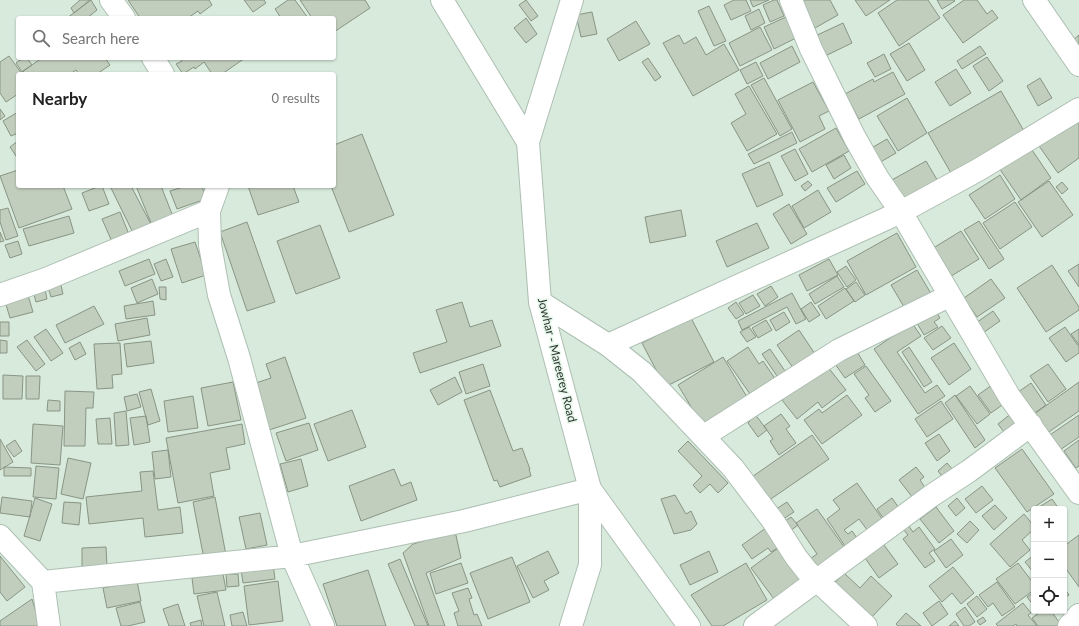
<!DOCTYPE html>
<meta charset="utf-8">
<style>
body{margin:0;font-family:Lato,sans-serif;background:#f2f2f2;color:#222}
.controls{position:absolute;right:12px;bottom:12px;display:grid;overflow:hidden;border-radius:4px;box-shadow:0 1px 3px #0004}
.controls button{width:36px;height:36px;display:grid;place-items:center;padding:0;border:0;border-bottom:1px solid #e0e0e0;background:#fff;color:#222;font:20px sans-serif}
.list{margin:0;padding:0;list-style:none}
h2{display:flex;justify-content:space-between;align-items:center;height:52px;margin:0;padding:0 16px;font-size:17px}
h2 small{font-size:13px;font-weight:400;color:#767676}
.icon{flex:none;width:22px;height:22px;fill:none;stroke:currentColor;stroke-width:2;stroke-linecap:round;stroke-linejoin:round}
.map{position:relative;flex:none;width:1079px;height:626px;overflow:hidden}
.search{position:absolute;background:#fff;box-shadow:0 1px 3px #0004;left:16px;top:16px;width:320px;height:44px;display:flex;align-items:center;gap:10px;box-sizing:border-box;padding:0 14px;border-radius:4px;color:#767676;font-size:15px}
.panel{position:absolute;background:#fff;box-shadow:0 1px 3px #0004;left:16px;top:72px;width:320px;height:116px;border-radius:4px}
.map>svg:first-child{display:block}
.building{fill:#c2cebd;stroke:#899584}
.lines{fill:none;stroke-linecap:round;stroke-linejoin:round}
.minor-casing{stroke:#adbfb2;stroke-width:24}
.tertiary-casing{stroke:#adbfb2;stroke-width:24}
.minor{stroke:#fff;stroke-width:22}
.tertiary{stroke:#fff;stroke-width:22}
.labels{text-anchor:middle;stroke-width:3;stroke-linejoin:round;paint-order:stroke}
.street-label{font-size:12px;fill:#2f3731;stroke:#e4f7e9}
</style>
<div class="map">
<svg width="1079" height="626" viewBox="0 0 1079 626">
<rect width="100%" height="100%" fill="#d7eadc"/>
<path class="building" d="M80 0H90L74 13 71 8Z
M91 0 97 10 87 18H67Z
M128 0H209L212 5 200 14 198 11 188 18H140Z
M244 0H264L266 3 253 12Z
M288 0H295L308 18H281L275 9Z
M300 0H365L370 8 334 32V18H312Z
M526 0 538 16 531 21 519 5Z
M734 0H746L751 11 731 20 724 5Z
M750 0H769L753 7Z
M774 0H777L784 16 770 22 763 5Z
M804 0H830L838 15 815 28 801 2Z
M855 0H890L866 16Z
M897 0H928L940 18 899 46 878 13Z
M937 0H954L955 1 942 9Z
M964 0H977L987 14 992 10 998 18 963 43 943 15Z
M709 6 726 41 714 46 698 11Z
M759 9 765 23 751 30 745 16Z
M592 12 597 34 581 37 576 15Z
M786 17 796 38 774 49 764 27Z
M526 18 537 34 526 43 514 28Z
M636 21 650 44 619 61 607 39Z
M843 23 852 43 823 57 813 37Z
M760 27 772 50 740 66 729 43Z
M679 35 684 44 696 37 706 55 724 44 739 70 693 96 663 43Z
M1079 35V51L1072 41Z
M909 43 925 70 907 81 890 54Z
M792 46 800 62 768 79 760 63Z
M980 46 986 54 962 69 957 61Z
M884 54 891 69 875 77 867 63Z
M9 56 22 74H18V94L6 102 0 93V62Z
M987 57 1003 81 989 91 973 66Z
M23 58H27L32 65 22 72 16 63Z
M42 58H105L110 65 97 74H79L76 70 70 74H25L23 71Z
M180 58H245L222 74H212L204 62 195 69 194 67 183 74 176 64 182 61Z
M648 58 661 77 655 81 642 62Z
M756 62 763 76 747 84 740 70Z
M956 69 971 93 950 106 935 82Z
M893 72 905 94 859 119 845 94 873 79 874 82Z
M764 78 792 129 780 136 751 85Z
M1040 78 1052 98 1038 106 1027 86Z
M813 82 829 111 819 116 825 129 800 142 778 100Z
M749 86 777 134 747 151 731 123 746 114 735 94Z
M1001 91 1024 131 951 173 928 133Z
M907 98 927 133 898 151 877 116Z
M0 109 5 116 0 120Z
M18 112V133L11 136 3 121Z
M1079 121V158L1058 173 1037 143Z
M836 128 849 151 812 172 799 149Z
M792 132 797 143 754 164 748 154Z
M362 134 394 215 349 232 331 186H334V145Z
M887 139 896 153 877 164 868 150Z
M18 141V159L10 147Z
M1030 147 1051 178 1021 200 999 168Z
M795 149 808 174 795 181 781 156Z
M844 155 851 168 834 179 826 165Z
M926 161 939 183 904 204 890 181Z
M769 162 783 195 757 207 742 174Z
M18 170V186H63L72 209 19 228 0 176Z
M857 171 865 184 836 202 827 188Z
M1000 175 1015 199 985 219 969 195Z
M808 181 812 185 805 191 801 186Z
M1049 181 1073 215 1042 237 1018 202Z
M1062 182 1068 189 1062 194 1056 187Z
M100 186H102L109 204 89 211 82 193Z
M110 186H131L153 228 135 237Z
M136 186H161L174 219 153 228Z
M186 186H202L206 199 177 209 170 191Z
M248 186H293L299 202 258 215Z
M818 190 831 212 804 228 792 206Z
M1015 202 1032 227 1000 249 983 223Z
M789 204 807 234 791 244 773 214Z
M8 208 18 236 6 240 0 222V210Z
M681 210 686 236 650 243 645 217Z
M120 212 130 237 113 244 102 219Z
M69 216 74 233 29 246 23 229Z
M979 221 1004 259 989 269 964 230Z
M247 222 275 302 247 311 220 232Z
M757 223 769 248 727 267 716 241Z
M320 225 340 278 296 294 277 241Z
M961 231 979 259 948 278 930 250Z
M0 232 4 241 0 242Z
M897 233 916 267 866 295 847 261Z
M18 241 22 254 10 258 5 245Z
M195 242 206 275 182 283 171 249Z
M149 259 155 274 125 286 119 271Z
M166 259 173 277 161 281 154 264Z
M829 259 838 275 807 291 799 275Z
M1079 264V287L1068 271Z
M1052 265 1079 307V310L1046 332 1017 288Z
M846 266 856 280 847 287 837 272Z
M917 270 933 297 907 312 891 285Z
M837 276 844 287 815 304 809 294Z
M152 279 158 294 137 303 131 288Z
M991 279 1005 298 977 317 964 298Z
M60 281 63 294 51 297 47 284Z
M856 282 865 295 855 302 846 289Z
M44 284 47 299 36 302 32 287Z
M771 286 778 297 765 306 757 294Z
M159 287H166V300L160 299Z
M845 288 854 301 826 319 818 306Z
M27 292 33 312 10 318 4 298Z
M792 293 806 319 796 324 787 307 742 330 738 321Z
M753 295 760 306 746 314 739 303Z
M153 301 155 315 126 319 124 306Z
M462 302 470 327 492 320 501 346 420 373 413 353 447 342 436 310Z
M736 302 744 314 736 319 728 308Z
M811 302 820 315 809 322 801 309Z
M94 306 104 324 65 343 56 325Z
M934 308 940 318 934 322 938 327 924 335 915 320Z
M993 311 1000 321 980 335 973 325Z
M784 312 790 322 776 331 770 320Z
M147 318 150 335 118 341 115 324Z
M691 318 714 362 665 387 642 343Z
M766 320 772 330 758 338 752 328Z
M0 322H9V336H0Z
M912 323 921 336 897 352 925 393 937 385 945 396 918 414 874 349Z
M942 326 951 338 933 350 924 338Z
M749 327 756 337 747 342 740 332Z
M1065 327 1079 347V353L1066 362 1049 338Z
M46 329 63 353 51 361 34 337Z
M1079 329V345L1071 334Z
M799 330 817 357 796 372 777 345Z
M0 340 7 341V353H0Z
M27 340 45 364 36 371 17 347Z
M151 341 154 363 127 367 124 344Z
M80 342 86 354 75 360 69 348Z
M120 343 122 374 112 375 113 388 97 389 94 344Z
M954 343 971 369 949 385 931 358Z
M748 347 759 364 763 361 776 380 750 394 727 361Z
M909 347 932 382 924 387 902 352Z
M770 349 787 374 779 379 762 354Z
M856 350 865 365 845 378 835 364Z
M285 357 306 418 269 430 253 384 271 378 266 364Z
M723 357 750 402 705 430 678 385Z
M483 364 490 386 466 394 459 372Z
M1048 364 1066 389 1048 402 1030 376Z
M827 366 846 390 822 408 818 402 797 419 782 400Z
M866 366 891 401 875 412 865 398 869 395 854 374Z
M3 375 23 376 22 399H3Z
M26 376H40L39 399H26Z
M455 377 462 392 438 405 430 390Z
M233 382 241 420 208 426 201 388Z
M1079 382V411L1043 436 1030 417Z
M1031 383 1046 405 1029 417 1014 395Z
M992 385 1005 403 991 413 978 395Z
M970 386 990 414 977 424 956 396Z
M151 389 160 421 148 425 139 392Z
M490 390 513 451 522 448 530 469H529L531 476 500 487 497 480 494 481 464 400Z
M65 391 94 392 93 408H86L85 446H64Z
M137 394 141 407 127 411 124 397Z
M847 395 862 415 822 444 804 420 819 409 822 413Z
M955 395 985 440 975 448 945 403Z
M193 396 198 428 168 432 164 401Z
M48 400 60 401V411H47Z
M941 401 953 419 927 437 915 419Z
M751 409 767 430 758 437 748 423 750 421 745 414Z
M352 410 366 447 328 461 314 424Z
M126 411 129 445 116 446 114 413Z
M1012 413 1021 425 1007 436 998 424Z
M781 414 790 426 786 429 796 443 779 455 770 441 773 439 764 426Z
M1079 415V437L1054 454 1044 439Z
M146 416 150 442 134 445 130 418Z
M110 418 112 444H98L96 419Z
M309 423 318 450 286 461 276 433Z
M33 424 63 426 60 465 31 463Z
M242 424 245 444 226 448 230 469 210 473 214 496 178 503 166 438Z
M939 434 950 451 937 461 925 443Z
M812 435 829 459 765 503 749 479Z
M0 439 13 462 0 470Z
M15 440 22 451 14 457 6 446Z
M1079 440V466L1076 468 1064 451Z
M688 441 728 483 718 493 710 484 700 493 693 485 702 476 678 451Z
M1022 449 1054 494 1027 512 995 468Z
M168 450 171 477 155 479 152 452Z
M68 458 91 463 83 499 61 494Z
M301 459 308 486 288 492 280 464Z
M947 463 954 471 944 479 938 471Z
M36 466 59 468 56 499 33 497Z
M4 467 31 468V476H4Z
M916 467 924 477 920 480 926 489 913 498 899 480Z
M394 469 401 486 411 482 417 500 361 521 349 486Z
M153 471 158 510 180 507 183 533 145 537 143 518 89 524 86 497 142 491 140 472Z
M857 483 883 520 868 531 859 519 844 530 848 534 852 531 857 538 845 546 827 519 840 509 833 500Z
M982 486 993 500 976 513 965 499Z
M675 495 686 514 691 511 697 524 691 530 674 534 661 499Z
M2 497 32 501 30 517 0 513Z
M215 497 226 555 204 559 193 502Z
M35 498 52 504 40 541 24 536Z
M892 498 901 511 886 522 877 509Z
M957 498 965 508 956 516 948 506Z
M1052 499 1059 509H1036Z
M64 502 81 503 79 525 62 523Z
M787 502 794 512 780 521 773 511Z
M995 505 1007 518 994 530 982 516Z
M936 507 954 531 939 543 920 519Z
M817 509 847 551 815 574 807 561 817 554 796 523Z
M260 513 267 545 246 549 239 517Z
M1024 514 1034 526V529L1022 540 1030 550 1010 567 990 544Z
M791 517 798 525 786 534 779 525Z
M970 521 979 530 967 543 957 534Z
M908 525 913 532 919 527 935 549 929 553 935 561 925 568 903 539 908 535 903 529Z
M766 528 779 547 771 552 768 548 752 559 742 545Z
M455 531 461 558 426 573 445 626H429L403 553 413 544Z
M1079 535V587L1064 566V546Z
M951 539 963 555 946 568 934 551Z
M884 545 898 564 879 578 865 558Z
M781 546 804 578 774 599 751 568Z
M106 547 107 566 82 567V548Z
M548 551 559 573 544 581 549 590 533 598 517 566Z
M709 551 718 572 690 585 680 565Z
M1034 555V573L1025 562Z
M0 556 25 587 7 601 0 592Z
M512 557 530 602 488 619 470 573Z
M400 559 428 626H415L388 564Z
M461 563 468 583 436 594 430 573Z
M746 563 767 600 723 626H712L691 595Z
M1018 563 1034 584V590L1015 604 996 579Z
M273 564 275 579 243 583 241 569Z
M953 567 974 593 961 604 952 593 942 602 929 586Z
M368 570 386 626H337L323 584Z
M844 573 860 588 871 576 892 596 866 623 830 588Z
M223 574 226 590 194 594 192 578Z
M226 574H238L239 586 227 587Z
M137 581 141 601 107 608 103 588Z
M278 581 283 621 249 625 244 586Z
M997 582 1015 607 1002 616 993 603 988 607 979 595Z
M468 588 472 598 469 599 474 615 477 614 482 626H458L454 613 459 611 452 593Z
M1064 588 1069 595 1064 598Z
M217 592 225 626H204L197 596Z
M1034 592V606L1027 597Z
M977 596 987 609 977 617 967 604Z
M32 599 40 626H0V621Z
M939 601 948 614 932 626 923 613Z
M140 602 145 622 128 626H121L116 608Z
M1023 603 1031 613 1028 615 1037 626H1017L1016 624 1013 626H998L996 624Z
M178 604 185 626H169L163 609Z
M965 607 975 622 969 626H964L956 614Z
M1042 611H1051L1062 626H1038L1032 618Z
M243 612 247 626H232L230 615Z
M906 613 921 626H898L896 624Z
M983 617 986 621 980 625 977 621Z
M201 620 202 626H191L190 623Z
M955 621 959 626H949Z"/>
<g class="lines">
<defs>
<path id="minor" d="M111 0 124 18
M442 0 528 142
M791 0 811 49 855 138 877 177 901 212 1009 396 1079 493
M1034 0 1079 65
M153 58 163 74
M218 186 209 211 210 245 219 295 239 358 292 556 323 626
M0 295 46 279 209 211
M540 302 608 345 642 372 733 468 773 521 796 557 807 571 866 626
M608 345 901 212 978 170 1079 109
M704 436 839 350 949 296
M0 536 43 582 49 626
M43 582 292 556 464 521 590 489 689 626
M755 626 931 496 969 471 1031 425
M1069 626 1079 615"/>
<path id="tertiary" d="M571 626 590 565V489L540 302 528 142 572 0"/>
</defs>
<use href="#minor" class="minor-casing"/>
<use href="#tertiary" class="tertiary-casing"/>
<use href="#minor" class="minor"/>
<use href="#tertiary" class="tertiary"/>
</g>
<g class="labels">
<g class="street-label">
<text transform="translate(557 360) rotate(76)" y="4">Jowhar - Mareerey Road</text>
</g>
</g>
</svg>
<div class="controls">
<button>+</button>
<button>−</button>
<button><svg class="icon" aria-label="locate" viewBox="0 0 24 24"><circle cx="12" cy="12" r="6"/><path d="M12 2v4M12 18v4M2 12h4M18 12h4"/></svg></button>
</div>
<div class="search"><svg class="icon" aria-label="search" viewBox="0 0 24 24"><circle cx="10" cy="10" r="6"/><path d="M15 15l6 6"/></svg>Search here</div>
<section class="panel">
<h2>Nearby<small>0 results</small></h2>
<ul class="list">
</ul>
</section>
</div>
